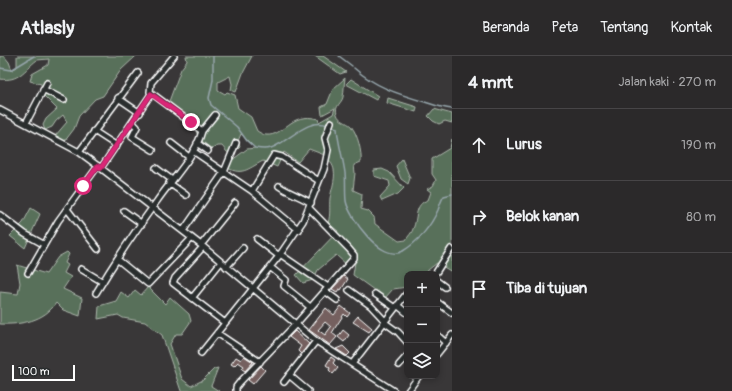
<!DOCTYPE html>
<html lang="id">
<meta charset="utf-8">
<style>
body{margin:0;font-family:Pangolin,sans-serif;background:#373536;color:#f1f3f6}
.controls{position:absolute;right:12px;bottom:12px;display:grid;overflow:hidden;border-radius:8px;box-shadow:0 2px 6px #0003}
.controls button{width:36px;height:36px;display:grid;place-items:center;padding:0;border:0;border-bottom:1px solid #474547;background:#2b292a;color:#f1f3f6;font:20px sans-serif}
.scale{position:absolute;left:12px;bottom:10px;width:63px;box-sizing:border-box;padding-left:4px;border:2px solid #fff;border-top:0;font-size:11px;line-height:14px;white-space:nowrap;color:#fff;-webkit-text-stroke:3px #2a2d2e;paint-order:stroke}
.stop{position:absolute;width:12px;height:12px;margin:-9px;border:3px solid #db2777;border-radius:50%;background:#fff}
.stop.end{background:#db2777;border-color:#fff;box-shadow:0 1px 4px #0008}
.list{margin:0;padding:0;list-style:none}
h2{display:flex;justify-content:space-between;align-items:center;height:52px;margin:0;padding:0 16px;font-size:17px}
h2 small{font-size:13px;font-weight:400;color:#a6a6a8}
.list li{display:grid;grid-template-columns:26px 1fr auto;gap:12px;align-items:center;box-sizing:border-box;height:72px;padding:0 16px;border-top:1px solid #474547}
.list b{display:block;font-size:15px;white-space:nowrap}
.list em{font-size:13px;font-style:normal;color:#a6a6a8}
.icon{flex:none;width:22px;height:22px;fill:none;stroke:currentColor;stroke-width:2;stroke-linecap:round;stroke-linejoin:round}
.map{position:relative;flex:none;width:452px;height:335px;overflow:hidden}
header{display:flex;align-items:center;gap:24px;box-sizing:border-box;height:56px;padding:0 20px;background:#2b292a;border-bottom:1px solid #474547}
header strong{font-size:19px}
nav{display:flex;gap:22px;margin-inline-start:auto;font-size:14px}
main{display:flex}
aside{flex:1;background:#2b292a}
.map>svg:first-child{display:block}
.green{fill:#596f5a;stroke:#acb7ac}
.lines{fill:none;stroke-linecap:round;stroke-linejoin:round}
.stream{stroke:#96a6ac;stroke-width:1.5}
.building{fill:#74615e;stroke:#fff;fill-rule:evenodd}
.street-casing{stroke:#fff;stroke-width:8}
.street{stroke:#2a2d2e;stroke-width:5}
.route{stroke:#db2777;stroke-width:5}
</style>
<header>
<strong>Atlasly</strong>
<nav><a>Beranda</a><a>Peta</a><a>Tentang</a><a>Kontak</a></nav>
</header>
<main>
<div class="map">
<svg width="452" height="335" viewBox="0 0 452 335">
<rect width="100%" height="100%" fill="#393738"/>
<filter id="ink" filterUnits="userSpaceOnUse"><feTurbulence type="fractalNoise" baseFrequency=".025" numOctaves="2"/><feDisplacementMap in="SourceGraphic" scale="8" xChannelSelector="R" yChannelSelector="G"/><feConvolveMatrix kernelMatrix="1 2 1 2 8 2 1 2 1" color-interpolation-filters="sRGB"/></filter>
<g filter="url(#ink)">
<path class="green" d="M0 0H4L9 6 12 14 17 11V0H136L121 14 103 40 95 43 79 60 74 73 61 90 57 87 55 80 67 66 63 59 56 65 52 71 45 74 43 69 46 63 57 53 43 39V34L41 28 30 25 32 18 48 9 49 3 37 4C24 14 19 26 0 23Z
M186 0H252L243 17 236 36 231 34 232 28 230 20 218 26V34L225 38 227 36 235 39 238 52 251 61 257 75C259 76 263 79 266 79 284 81 290 55 318 63L319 66 333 58 335 52 322 59 321 51 327 48 333 33 345 22C344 29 344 35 343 41 342 47 334 50 337 58 339 65 347 66 351 70 358 79 362 96 361 106L354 109 355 117 353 134 362 138 361 153 368 155 374 161 375 168 399 185 406 184C408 180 412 177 413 173 418 162 414 148 428 144L431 136 427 133 433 130 436 124 432 118V103L450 92 452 83V216L437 207 428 214 427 218H407V231L393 233 385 242 353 219 356 200 348 210 336 199 318 214 313 224 303 227 296 219 338 175 328 167C331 157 329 151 330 142 333 127 340 112 326 102L327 100 309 93 298 106 284 96 277 111 263 105C247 113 242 121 224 110L247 93 255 92 241 78 238 85 240 91 233 98 227 96 222 90H217L212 93 199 83 195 72 168 48 181 13 187 5Z
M315 0H323L346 16 340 18Z
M351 23 378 40 376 44 346 28Z
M388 42 417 51 416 56 387 47Z
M434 53 452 58V67L445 65 439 68 433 65 428 60Z
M402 103 410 122 408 128 401 123 396 110Z
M382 113 389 116 404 132 398 138 382 145 380 141 390 130 389 125 374 120V114Z
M31 152 40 158 25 192 10 180 23 167Z
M67 196 69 198 65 207 68 209 64 217 71 221 63 233 82 242 80 260 63 254 56 247C44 265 21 269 0 268V236L18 238 20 227 17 209 46 218 58 201Z
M148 231 165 248 170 241 189 258 191 265 182 278H176L170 288 182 323 191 330 203 324 214 313 218 312 211 330 219 335H181L162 279 145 266 123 262 118 259 98 263 99 250 116 245 121 236 129 242 135 234 141 239Z"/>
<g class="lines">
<path class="stream" d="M213 0V24L209 42 211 49 237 71 247 85 255 92C260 93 266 94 271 92 289 86 307 61 328 69
M339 0 352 10
M0 12 11 14 34 0
M354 12C375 31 398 38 425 46 434 49 442 52 452 53
M331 70 337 72C338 87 343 102 345 117 346 126 345 136 346 145 349 161 382 208 403 195 418 186 431 170 438 154 440 149 441 144 444 140L452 138"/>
</g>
<path class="building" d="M344 220 348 223 341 234 339 233 337 236 332 233Z
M341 250 350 257 347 261 344 258 335 272 332 277 337 281 330 289 309 274 326 252 334 259ZM325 266 331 271 325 279 318 274Z
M358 260 372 272 369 276 353 266Z
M343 274 349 279 344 286 338 281Z
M295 275 309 288 301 298 298 295 301 290 289 281Z
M343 290 350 297 347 300 336 293Z
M244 300 253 306 245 315 242 313 244 310 238 306 234 310 231 308 236 301 241 304Z
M331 301 335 304 333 307 338 312 333 318 329 314 330 312 326 309Z
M261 310 265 314 253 328 248 324Z"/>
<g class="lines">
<defs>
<path id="street" d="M43 33 64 44
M118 42 140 57
M0 54 79 96 98 110 201 189 316 285 394 335
M26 67 47 27
M133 67 137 71 132 81 153 94
M94 75 117 90
M202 75 215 59
M171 87 189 101
M197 87 208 95
M193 95 252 135 299 174
M79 96 138 17
M101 112 151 38
M156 112 172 124
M169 127 186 139
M279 130C289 137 300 140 311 147
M252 135 274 99 282 101 319 125
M67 153 98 193
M124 155 142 168
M0 159 25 178 43 188
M183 175 224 116 236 87
M257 183 279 200
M201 189 235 147
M203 191 175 222 173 227 225 267
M280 198 328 231
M117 203 148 228 192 182
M226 211 243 192
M270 211 286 224 284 230 310 251
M81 213 103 226
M28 217 58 165 98 110
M435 218 451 193
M437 225 445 231
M349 234 371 250 385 265
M325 235 337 244
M96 237C115 205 136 174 157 145 172 123 195 101 202 75L150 36 151 27 174 0
M375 238 395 252
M192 242 221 206
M437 246 452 257
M397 249 407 257
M384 266 398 276 407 286
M217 277 260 306
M437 279 446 287
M201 297 279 200 303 165 324 113 328 94 325 82 331 66
M437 298 452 279
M352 308 407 237
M399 309 407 300
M289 319 308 335
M284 326 316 285
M236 335V331L240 326 296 268 354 202V199L349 193 309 152
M408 335 419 320"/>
</defs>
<use href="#street" class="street-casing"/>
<use href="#street" class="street"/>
</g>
</g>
<g class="lines" filter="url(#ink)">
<path class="route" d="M83 130 98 110 101 112 151 38 191 66"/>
</g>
</svg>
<div class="controls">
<button>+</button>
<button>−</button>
<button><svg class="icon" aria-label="layers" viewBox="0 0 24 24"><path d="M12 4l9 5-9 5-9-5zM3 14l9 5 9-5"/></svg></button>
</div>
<div class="scale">100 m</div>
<div class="stop" style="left:83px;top:130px"></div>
<div class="stop end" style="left:191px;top:66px"></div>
</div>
<aside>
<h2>4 mnt<small>Jalan kaki · 270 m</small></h2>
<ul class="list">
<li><svg class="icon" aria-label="ahead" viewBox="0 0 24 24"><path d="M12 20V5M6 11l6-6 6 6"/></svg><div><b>Lurus</b></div><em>190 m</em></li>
<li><svg class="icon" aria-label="right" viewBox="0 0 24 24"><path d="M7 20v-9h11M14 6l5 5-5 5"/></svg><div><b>Belok kanan</b></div><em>80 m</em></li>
<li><svg class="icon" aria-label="arrive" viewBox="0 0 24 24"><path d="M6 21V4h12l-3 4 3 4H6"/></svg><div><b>Tiba di tujuan</b></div></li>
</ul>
</aside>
</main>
